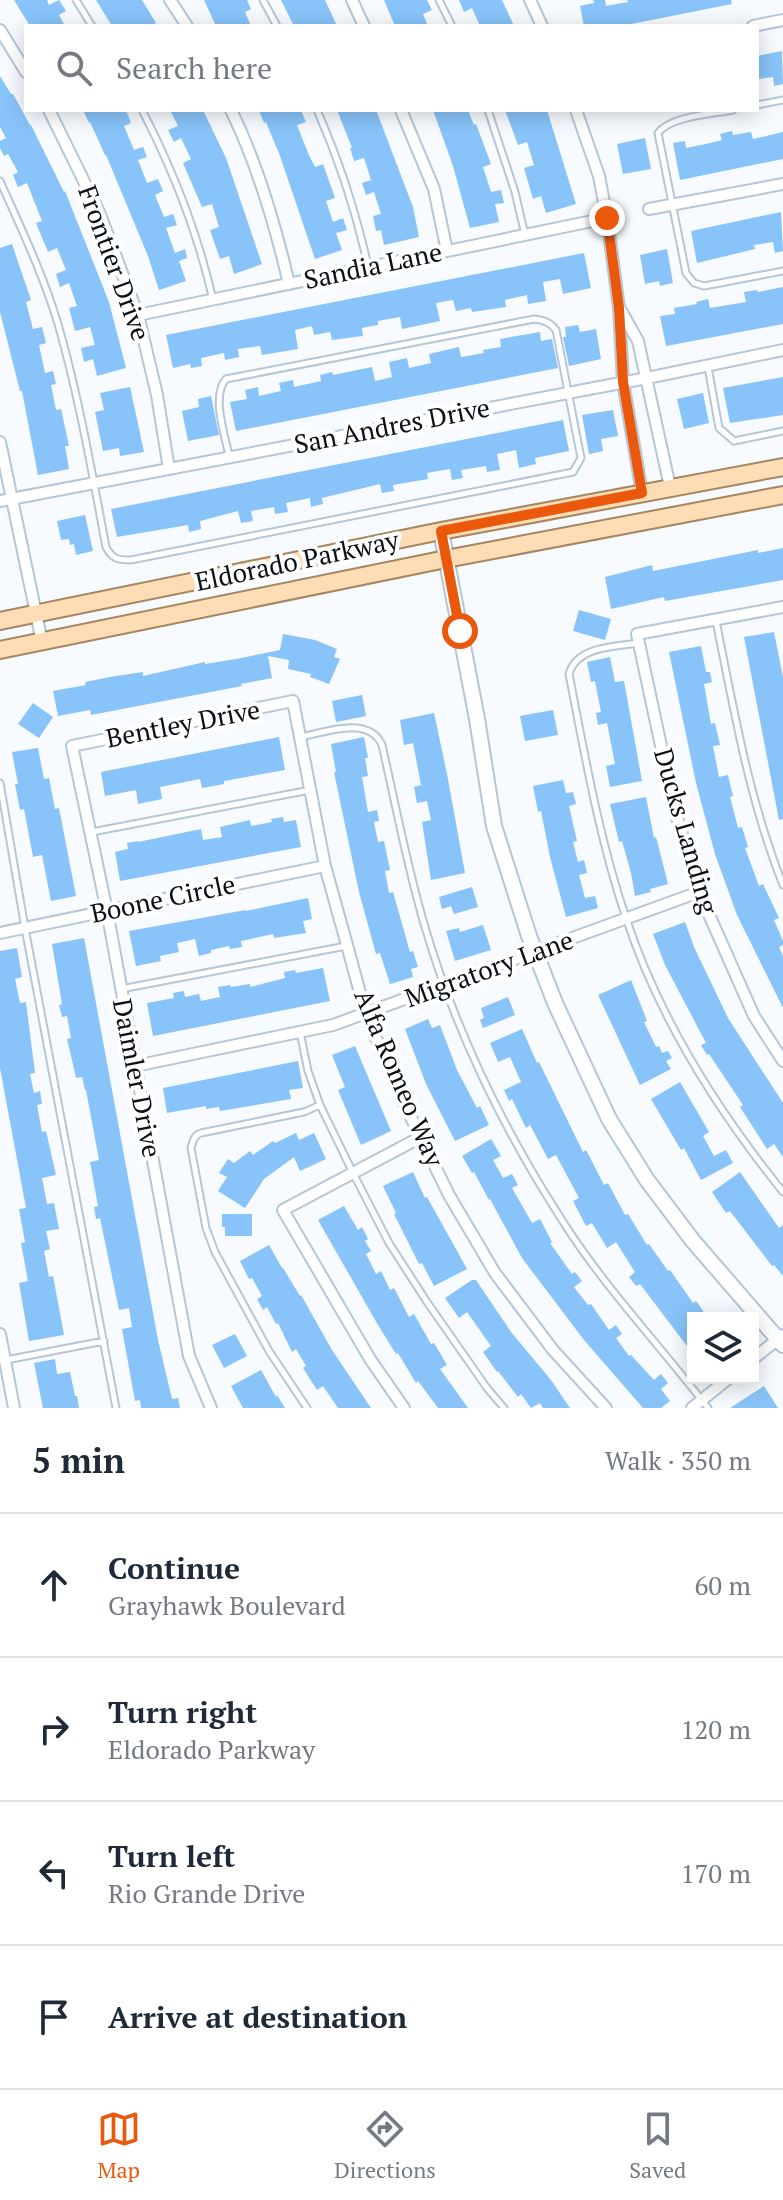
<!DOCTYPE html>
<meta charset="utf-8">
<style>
body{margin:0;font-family:"PT Serif",serif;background:#f2f2f3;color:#1f2937}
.controls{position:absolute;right:24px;bottom:24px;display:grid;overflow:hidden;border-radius:0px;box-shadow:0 4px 20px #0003}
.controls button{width:72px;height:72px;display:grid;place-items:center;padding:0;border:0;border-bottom:2px solid #e0e1e3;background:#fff;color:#1f2937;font:40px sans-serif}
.stop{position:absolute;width:24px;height:24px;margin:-18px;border:6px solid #ea580c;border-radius:50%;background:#fff}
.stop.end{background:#ea580c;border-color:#fff;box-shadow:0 2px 8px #0008}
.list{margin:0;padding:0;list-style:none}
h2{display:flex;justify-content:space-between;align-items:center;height:104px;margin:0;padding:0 32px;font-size:34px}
h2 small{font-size:26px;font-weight:400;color:#747a83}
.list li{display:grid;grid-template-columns:52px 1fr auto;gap:24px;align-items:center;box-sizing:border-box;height:144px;padding:0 32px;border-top:2px solid #e0e1e3}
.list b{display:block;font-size:30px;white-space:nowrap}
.list p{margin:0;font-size:26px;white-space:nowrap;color:#747a83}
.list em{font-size:26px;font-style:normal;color:#747a83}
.icon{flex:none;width:44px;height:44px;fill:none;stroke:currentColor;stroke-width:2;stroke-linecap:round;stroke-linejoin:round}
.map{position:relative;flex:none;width:783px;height:1408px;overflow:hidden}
.search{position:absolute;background:#fff;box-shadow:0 4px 20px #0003;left:24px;right:24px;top:24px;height:88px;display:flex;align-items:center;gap:20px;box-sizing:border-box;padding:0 28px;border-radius:0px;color:#747a83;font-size:30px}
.sheet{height:680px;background:#fff}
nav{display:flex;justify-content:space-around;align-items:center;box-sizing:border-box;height:112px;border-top:2px solid #e0e1e3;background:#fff;font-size:22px;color:#747a83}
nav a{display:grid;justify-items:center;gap:4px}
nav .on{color:#ea580c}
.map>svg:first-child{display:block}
.building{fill:#88c4f9}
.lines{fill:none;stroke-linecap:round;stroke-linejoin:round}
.service-casing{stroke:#b5c6d7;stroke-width:9}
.minor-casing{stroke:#b5c6d7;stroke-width:14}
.tertiary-casing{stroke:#b5c6d7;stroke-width:18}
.primary-casing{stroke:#a6865e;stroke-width:20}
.service{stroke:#fff;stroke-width:5}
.minor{stroke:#fff;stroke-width:10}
.tertiary{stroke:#fff;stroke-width:14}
.primary{stroke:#fcddb6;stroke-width:16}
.route{stroke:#ea580c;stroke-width:10}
.labels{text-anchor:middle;stroke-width:8;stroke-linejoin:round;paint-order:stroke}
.street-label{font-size:26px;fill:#0a1016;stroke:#fff}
</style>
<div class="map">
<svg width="783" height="1408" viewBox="0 0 783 1408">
<rect width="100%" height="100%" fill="#f7fafe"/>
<path class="building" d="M14 0H47L49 5 59 0 66 11 59 15 65 26H30Z
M96 0H142L156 23 150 26H112Z
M204 0H247L251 9 245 12 251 26H216Z
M281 0H325L337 26H294Z
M384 0H427L432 10 423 14 428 26H395Z
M459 0H502L514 26H480L472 8 464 12Z
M593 0H605L606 6 628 2 627 0H731L732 4 621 26H584L580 6 594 3Z
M782 51 783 84 774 86 773 77 759 79 757 56Z
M0 76 11 94H13L30 125H31L64 192 65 191 109 302 126 368 97 376 93 359 84 362 81 348 95 345 90 327 75 331 69 308 77 306 69 283 60 287 56 274 66 270 57 248 48 252 36 223 42 221 27 183 18 187 13 175 18 172 8 154 4 156 0 148V141L6 138 0 127Z
M83 110H126L131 123 124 126 134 150 143 147 147 157 138 160 147 183 158 179 163 191 155 195 164 217 173 214 177 225 166 228 175 253 185 249 187 258 179 261 186 281 159 290 148 256 106 155H105L90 122 89 123Z
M170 110H203L226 158 262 264 234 274 229 256 220 259 210 230 219 227 212 204 202 207 183 163 191 159 181 138 174 142 168 130 178 126Z
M259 110H301L306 122 297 125 308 153 315 167 323 164 335 198 326 201 333 222 343 218 347 230 336 233 342 250 315 259 280 156 266 122 264 123Z
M337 110H376L413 207 419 237 384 245 381 230 376 231 373 216 381 214 374 192 366 195 362 183 371 180 364 158 354 161 350 148H352Z
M433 110H468L474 125 476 124 491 164 483 167 491 192 501 190 504 203 495 204 499 222 470 228 453 166Z
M505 110H547L576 204 546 213 541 196 533 199 524 168 534 165 527 142 518 145Z
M732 131 733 135 751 132 753 139 783 132V159L680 180 673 143 685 141 686 148 706 144 722 140 720 134Z
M645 138 651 169 623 174 617 144Z
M781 212 783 251 775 253 773 242 754 245 755 249 697 263 691 231Z
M12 244 31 300 26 302 33 329 42 327 46 343 39 345 45 373 53 371 56 384 51 385 56 410 61 409 69 446H65L69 469 38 475 22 391H20L0 312V248Z
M667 249 673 283 660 286 659 281 645 284 640 255Z
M584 253 591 288 563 294 560 279 543 282 546 301 528 304 527 295 505 300 506 307 472 312 471 308 456 311 453 300 436 303 440 321 402 329 400 317 378 321V325L362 328 363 336 332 340 330 332 314 335 312 326 295 330 298 349 262 355 260 346 238 349 239 357 225 360 224 353 201 358 202 366 191 368 190 364 173 368 166 335Z
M783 287V324L666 346 660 316 675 314 674 308 697 304 696 302 708 299 710 308 746 302 744 292 757 290 758 292Z
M578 325 580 332 596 329 601 359 569 366 563 337H566L565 327Z
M540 332 541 341 552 339 558 368 236 431 230 402 247 399 245 390 258 387 259 396 281 391 279 383 293 380 294 387 321 381 320 375 332 372 333 375 372 367 375 381 392 377 389 362 407 358 409 368 431 363 429 354 459 347 461 357 484 353 483 350 501 347 500 339Z
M783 377V415L730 423 723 388Z
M130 387 144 452 120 456 119 448 103 451 95 412 104 410 100 393Z
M703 393 709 423 684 429 677 399Z
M211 396 219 435 188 441 182 411 199 407 198 399Z
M613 410 618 436 601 439 603 451 589 454 582 415Z
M563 420 569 451 535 458 536 464 519 468 516 450 497 454 500 470 487 472 486 466 461 470 463 478 452 480 450 469 427 473 428 479 393 485 394 491 382 493 380 484 322 498 323 504 311 507 310 498 286 503 288 512 275 514 274 507 251 511 253 521 241 523 238 511 200 521 201 529 189 532 188 525 117 537 111 509Z
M85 515 93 551 76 555 74 544 70 545 69 539 61 540 57 521Z
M783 548V580L665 601 664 597 611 609 605 577 652 565 653 571 758 550V553Z
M579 610 611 619 605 640 573 631Z
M774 632 783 677V819L779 820 744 637Z
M283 634 315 640 337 649 334 657 340 659 329 684 310 677 311 674 288 669 289 660 268 656 272 678 241 684 242 686 91 715 90 710 58 716 53 691 86 685 85 682 110 677 143 672V676L205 662V664L236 659 280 650Z
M701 646 706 672H710L712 682 704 684 711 724 715 723 720 745 713 746 719 777 728 775 733 796 730 797 738 828 742 827 748 847 745 848 759 886 763 884 779 918 774 920 783 941V945L779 947 783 956V1008L737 915 715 854 696 783 669 652Z
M610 657 615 682 624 681 642 781 610 787 606 766 615 764 607 723 598 725 596 713 601 712 595 681 591 682 587 662Z
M362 695 366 716 336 722 332 701Z
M33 703 53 717 39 738 18 724Z
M553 710 558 735 525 741 520 716Z
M434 713 447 774 465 873 431 880 422 822 431 820 427 801 417 803 414 787 421 785 413 743 404 745 400 720Z
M279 737 285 770 224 781V784L202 788 200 779 160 787 162 799 138 804 136 790 105 796 101 772Z
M364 737 368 758H365L368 776 362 777 368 812 377 810 379 821 374 822 378 842 384 841 390 870 385 871 389 893 393 892 410 952 413 951 418 967 411 969 413 977 390 984 380 953 376 954 359 892 334 772H336L331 744Z
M38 748 44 779 49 778 55 809 59 808 76 896 51 901 42 855 33 857 24 809 20 810 15 784H18L12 752Z
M563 780 566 793 573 792 576 804 569 806 577 841 573 842 578 862 584 860 587 873 579 875 585 898 595 896 598 908 566 917 550 857 541 811 538 812 533 786Z
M646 797 654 838 656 837 668 884 650 889 651 892 635 896 631 873 622 841 619 842 610 804Z
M283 817 284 822 296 820 301 847 120 881 115 852 128 849 127 843 138 841V842L201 829 203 840 222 837 220 827 250 820 251 826 272 822 271 819Z
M472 887 478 907 454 914 451 906 442 909 439 897Z
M308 898 312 919 303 921 306 933 274 938 273 934 251 939 241 941 242 947 230 949 229 946 211 950V953L199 956 195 939 177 943 179 952 160 956 161 961 136 966 129 931 246 910V911Z
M685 922 694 947 728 1018 783 1103V1157L774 1144 767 1149 740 1107 743 1105 709 1054 707 1055 701 1045 706 1043 665 965 653 934Z
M483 925 491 950 455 961 446 931 459 928 460 932Z
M84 938 158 1340 172 1399 178 1398 180 1408H141L140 1400 135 1401 122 1329 132 1327 129 1308 119 1310 100 1218 96 1219 94 1207 98 1206 90 1162 99 1160 86 1090H85L82 1077 76 1078 72 1060 67 1039 71 1038 67 1016 62 1017 59 1005 62 1004 52 944Z
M17 948 22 977 15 979 20 1003 26 1002 35 1073 30 1074 34 1093 40 1091 42 1104 37 1105 42 1132 46 1131 56 1175 42 1178 47 1204 54 1203 59 1229 46 1231 50 1249 44 1251 49 1277 53 1276 64 1335 29 1341 19 1283 28 1281 21 1243 25 1242 19 1209 26 1208 0 1068V951Z
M323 968 330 1001 153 1036 147 1003 174 998 173 993 184 991 185 997 199 994 201 1001 220 997 218 987 230 985 231 987 250 984V987L285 978 284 972 295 970 296 973Z
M631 980 647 1021 644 1022 656 1047 659 1046 662 1053 668 1051 672 1058 666 1061 671 1069 640 1085 598 995Z
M508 997 515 1015 483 1028 480 1020 484 1018 481 1008Z
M428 1019 432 1028 440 1025 457 1070 477 1108 480 1106 489 1125 455 1141 426 1084 405 1029Z
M522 1029 537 1063 539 1062 583 1152 586 1150 604 1185 608 1183 625 1215 628 1214 647 1245 649 1244 668 1271 670 1270 693 1303 696 1301 708 1318H693V1354L640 1284 636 1286 629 1277 635 1272 616 1242 607 1248 592 1223 586 1226 573 1201 579 1198 556 1155 548 1159 530 1125 526 1128 512 1099 509 1101 504 1090 521 1082 510 1057 498 1062 490 1043Z
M355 1046 391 1131 361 1145 338 1090 345 1087 332 1055Z
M298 1061 303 1088 289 1090 291 1099 220 1111 219 1107 206 1109V1106L167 1113 163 1088Z
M680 1082 709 1132 703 1136 714 1156 726 1150 733 1163 701 1180 684 1148 681 1150 651 1099Z
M296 1133 299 1140 314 1133 326 1159 300 1171 294 1157 264 1179 245 1208 218 1191 227 1177 219 1173 228 1159 234 1163 250 1151 253 1155 273 1141 275 1143Z
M491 1139 501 1156 493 1160 503 1178 512 1174 518 1185 512 1188 532 1223 540 1219 552 1242 550 1243 572 1274 575 1272 582 1281 574 1287 588 1305 591 1304 609 1330 616 1325 622 1334 616 1338 629 1356 631 1355 654 1380 661 1374 668 1383 661 1389 670 1401 661 1408H643L584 1340 522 1258 490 1199 489 1200 474 1172 472 1173 462 1156Z
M413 1172 425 1198 427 1197 467 1269 434 1286 422 1263 419 1264 394 1214 396 1213 383 1186Z
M740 1172 779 1228 783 1225V1276L774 1265 772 1266 730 1211 726 1213 712 1192Z
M344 1206 358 1230 362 1227 368 1239 365 1241 371 1251 366 1254 376 1274 381 1271 390 1290 394 1288 409 1317 414 1314 431 1344 434 1343 447 1365 440 1369 468 1408H438L418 1381 416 1383 398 1353 396 1354 378 1325 318 1220Z
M222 1214H252V1236H225V1227H222Z
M269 1245 282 1268H283L300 1296 301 1295 332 1350 371 1408H338L323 1386 317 1390 303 1368 306 1366 296 1349 292 1352 278 1323 276 1324 267 1307 263 1310 257 1299 262 1296 252 1278 249 1279 240 1261Z
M472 1280H476L511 1332 551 1380 570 1408H543L540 1403 531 1408 521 1394 518 1397 498 1371 497 1372 483 1352 491 1346 467 1312 459 1318 445 1298Z
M235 1334 247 1356 224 1368 212 1345Z
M55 1359 57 1374 70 1372 75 1396H77L79 1408H43L34 1363Z
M261 1370 276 1397 277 1395 285 1408H243L231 1386Z
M764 1386 778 1408H730Z"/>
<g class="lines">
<defs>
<path id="service" d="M76 0 92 26
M263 0 277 26
M439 0 452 26
M757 105 783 100
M142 110C173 170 198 234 213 300
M317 110C339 160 356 212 368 266
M488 110 515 192 525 235
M733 110C712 114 671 116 658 133L686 273 694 283 704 286 783 271
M0 181C21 228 43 274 58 324 79 397 92 473 106 547 112 559 118 560 131 560L573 472 581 458 556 330C550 322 543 320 534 319L226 379C211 396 225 435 229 456
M708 367 719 428 734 441 783 431
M716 621C734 710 749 800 783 885
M638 643C614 647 577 646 569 674 585 756 599 838 626 918 659 1018 717 1110 783 1192
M301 737C326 732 369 715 382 745 396 806 407 867 425 927 455 1029 503 1128 560 1217 603 1286 659 1344 708 1408
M0 783 25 928 116 1408
M92 832 310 790
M121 989 346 946
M300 1032 308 1071 320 1105 353 1173 389 1243 427 1302 487 1388 504 1408
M6 1360 104 1341
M307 1408 269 1351 215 1252 206 1228 191 1148C193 1141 194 1135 201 1133L304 1112 320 1105"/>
<path id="minor" d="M170 0 187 26
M352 0 364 26
M530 0 542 26
M753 26 783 20
M0 30 26 72
M49 110 99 212 138 315 157 395 169 469
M231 110C258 165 275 224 289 284
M401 110 434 189 447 251
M576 110 599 176 607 218 619 308 623 382 642 493
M649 209 783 184
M620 309 638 341 670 487
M138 315 607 218
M0 442 42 642
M0 501 647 378 783 350
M783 607 637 634 675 811 699 892 754 1016 783 1061
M0 933 325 866
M135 1066 333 1025 699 892
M0 1334 14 1408
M753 1359 783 1335
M211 1408 189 1356 107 911 72 746 293 701 325 866 347 945 366 1015 404 1103 449 1195 495 1273 553 1350 606 1408
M404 1408 370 1359 283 1210 421 1137
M692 1408 729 1378"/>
<path id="tertiary" d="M441 531 477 719 494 826 529 936 555 1003 609 1119 647 1180 693 1241 783 1345"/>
<path id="primary" d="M0 621 441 531 783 467
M0 650 446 559 783 495"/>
</defs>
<use href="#service" class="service-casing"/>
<use href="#minor" class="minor-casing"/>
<use href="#tertiary" class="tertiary-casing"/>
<use href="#primary" class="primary-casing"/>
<use href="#service" class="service"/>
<use href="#minor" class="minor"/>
<use href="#tertiary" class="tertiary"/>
<use href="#primary" class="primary"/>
</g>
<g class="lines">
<path class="route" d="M460 631 441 531 642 493 623 382 619 308 607 218"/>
</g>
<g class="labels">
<g class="street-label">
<text transform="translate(114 263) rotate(70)" y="9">Frontier Drive</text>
<text transform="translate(373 266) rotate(-12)" y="9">Sandia Lane</text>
<text transform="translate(392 426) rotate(-11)" y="9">San Andres Drive</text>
<text transform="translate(297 561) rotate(-12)" y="9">Eldorado Parkway</text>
<text transform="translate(183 724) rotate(-11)" y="9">Bentley Drive</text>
<text transform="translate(686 831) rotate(74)" y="9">Ducks Landing</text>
<text transform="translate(163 899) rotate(-12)" y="9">Boone Circle</text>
<text transform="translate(489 969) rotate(-20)" y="9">Migratory Lane</text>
<text transform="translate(137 1078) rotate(79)" y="9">Daimler Drive</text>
<text transform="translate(399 1078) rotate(67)" y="9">Alfa Romeo Way</text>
</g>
</g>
</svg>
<div class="controls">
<button><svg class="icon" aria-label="layers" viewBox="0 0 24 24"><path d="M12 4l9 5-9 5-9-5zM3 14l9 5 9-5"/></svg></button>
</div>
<div class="stop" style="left:460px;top:631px"></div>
<div class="stop end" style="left:607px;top:218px"></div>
<div class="search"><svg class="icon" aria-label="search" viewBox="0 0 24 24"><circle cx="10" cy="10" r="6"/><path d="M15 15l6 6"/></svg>Search here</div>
</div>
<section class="sheet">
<h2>5 min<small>Walk · 350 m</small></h2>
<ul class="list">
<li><svg class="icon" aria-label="ahead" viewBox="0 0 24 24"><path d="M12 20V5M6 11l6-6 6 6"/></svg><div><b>Continue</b><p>Grayhawk Boulevard</p></div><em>60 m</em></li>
<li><svg class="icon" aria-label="right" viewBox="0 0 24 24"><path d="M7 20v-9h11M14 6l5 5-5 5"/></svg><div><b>Turn right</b><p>Eldorado Parkway</p></div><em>120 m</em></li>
<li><svg class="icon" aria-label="left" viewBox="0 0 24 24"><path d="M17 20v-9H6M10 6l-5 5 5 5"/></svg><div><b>Turn left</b><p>Rio Grande Drive</p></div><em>170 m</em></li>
<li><svg class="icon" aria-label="arrive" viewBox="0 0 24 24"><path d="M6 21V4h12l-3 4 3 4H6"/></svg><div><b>Arrive at destination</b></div></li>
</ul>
</section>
<nav>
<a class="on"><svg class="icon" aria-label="map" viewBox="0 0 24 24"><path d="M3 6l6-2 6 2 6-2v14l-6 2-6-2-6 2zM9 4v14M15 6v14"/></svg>Map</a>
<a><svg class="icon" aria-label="directions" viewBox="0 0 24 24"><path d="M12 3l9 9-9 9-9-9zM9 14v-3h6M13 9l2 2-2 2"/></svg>Directions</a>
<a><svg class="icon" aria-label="saved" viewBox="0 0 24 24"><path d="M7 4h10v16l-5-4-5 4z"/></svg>Saved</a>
</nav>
